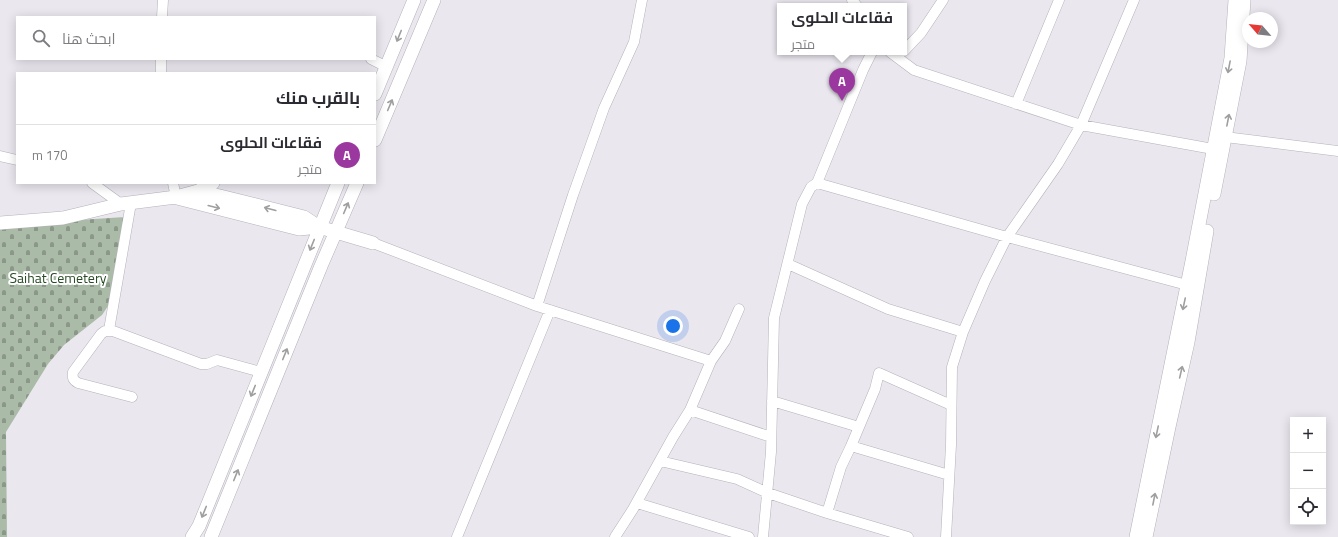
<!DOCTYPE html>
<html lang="ar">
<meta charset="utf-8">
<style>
body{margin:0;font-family:"Titillium Web",Cairo,sans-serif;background:#f2f2f3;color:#2b2b33;direction:rtl}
.controls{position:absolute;right:12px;bottom:12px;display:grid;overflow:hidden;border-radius:0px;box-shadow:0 2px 10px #0003}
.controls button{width:36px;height:36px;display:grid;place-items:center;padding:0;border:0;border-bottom:1px solid #e1e1e2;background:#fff;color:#2b2b33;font:20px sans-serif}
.compass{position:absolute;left:1242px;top:12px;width:36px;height:36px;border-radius:50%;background:#fff;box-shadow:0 2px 10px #0003;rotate:298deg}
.you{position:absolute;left:673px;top:326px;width:14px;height:14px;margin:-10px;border:3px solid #fff;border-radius:50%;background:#1a73e8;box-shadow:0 0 0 6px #1a73e833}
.badge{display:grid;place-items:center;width:26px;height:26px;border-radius:50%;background:#9b389f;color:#fff;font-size:13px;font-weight:700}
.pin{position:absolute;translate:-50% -33px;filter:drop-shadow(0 1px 2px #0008)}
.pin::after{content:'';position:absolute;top:21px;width:14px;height:12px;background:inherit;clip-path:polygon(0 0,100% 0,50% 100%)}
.popup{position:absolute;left:777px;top:3px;width:130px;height:52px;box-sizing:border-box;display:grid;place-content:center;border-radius:0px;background:#fff;filter:drop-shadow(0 1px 3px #0005);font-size:13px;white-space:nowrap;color:#7c7c81}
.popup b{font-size:15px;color:#2b2b33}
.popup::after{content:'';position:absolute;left:50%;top:100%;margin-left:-8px;border:8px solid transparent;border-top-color:#fff}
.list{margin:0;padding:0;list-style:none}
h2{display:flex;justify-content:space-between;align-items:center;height:52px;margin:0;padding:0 16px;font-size:17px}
h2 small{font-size:13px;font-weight:400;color:#7c7c81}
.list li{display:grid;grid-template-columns:26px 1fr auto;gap:12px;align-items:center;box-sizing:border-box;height:60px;padding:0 16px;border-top:1px solid #e1e1e2}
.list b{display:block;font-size:15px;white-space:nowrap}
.list p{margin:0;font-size:13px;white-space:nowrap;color:#7c7c81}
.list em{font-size:13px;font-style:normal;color:#7c7c81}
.icon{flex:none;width:22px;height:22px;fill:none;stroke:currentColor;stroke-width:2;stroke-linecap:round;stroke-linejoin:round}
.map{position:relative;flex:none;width:1338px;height:537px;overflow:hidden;direction:ltr}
.search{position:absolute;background:#fff;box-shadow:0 2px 10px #0003;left:16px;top:16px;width:360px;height:44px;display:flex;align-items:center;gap:10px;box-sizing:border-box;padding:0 14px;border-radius:0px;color:#7c7c81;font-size:15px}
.panel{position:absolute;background:#fff;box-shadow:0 2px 10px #0003;left:16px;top:72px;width:360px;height:112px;border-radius:0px;direction:rtl}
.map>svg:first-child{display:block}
.cemetery{fill:url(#cemetery-stones)}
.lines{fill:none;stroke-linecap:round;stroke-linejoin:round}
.street-casing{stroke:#b5b1b9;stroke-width:11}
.secondary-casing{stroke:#b5b1b9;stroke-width:14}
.street{stroke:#fff;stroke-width:10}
.secondary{stroke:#fff;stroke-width:13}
.oneway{stroke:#a09fa0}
.labels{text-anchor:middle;stroke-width:4;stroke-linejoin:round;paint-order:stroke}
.park-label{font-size:14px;fill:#274b24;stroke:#fff}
</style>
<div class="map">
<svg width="1338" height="537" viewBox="0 0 1338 537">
<defs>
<pattern id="cemetery-stones" width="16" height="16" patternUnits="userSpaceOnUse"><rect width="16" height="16" fill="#aabba8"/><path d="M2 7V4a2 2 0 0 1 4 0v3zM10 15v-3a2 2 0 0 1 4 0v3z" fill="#8b9889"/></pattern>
</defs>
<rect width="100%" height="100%" fill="#ebe7ef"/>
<path class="cemetery" d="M125 217 112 300 102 315 64 345 48 364 6 432 7 537H0V225Z"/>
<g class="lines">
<defs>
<path id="street" d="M852 0 857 6
M162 17 163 0
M904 51 921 33 943 0
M890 52 914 70 1081 125 1213 149
M371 59 383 65
M161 73V59
M1016 104 1059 0
M1225 137 1338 151
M0 156 17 160
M92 183 121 204
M173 183 176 197
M817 183 1007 237 1187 285
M373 243 537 306 711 361
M788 264 888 309 963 332
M537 306 573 195 604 108 634 42 642 0
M109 330 131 203
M132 397 78 383C73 380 72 378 73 372L101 334 105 331H113L201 364H207L217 360 261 372
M772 401 859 427
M690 410 771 437
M660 461 737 479 768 493 827 513 908 537
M949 475 851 446 875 389 879 373 951 405
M637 503 749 537
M827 513 841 467 851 446
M457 537 550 310
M615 537 633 509 673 437 690 410 711 361 725 341 739 309
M763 537 771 452 774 318 802 204 811 187 817 183 863 70 872 52
M946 537 951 445 952 367 963 332 985 281 1007 237 1058 164 1081 125 1134 0"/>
<path id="secondary" d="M375 94 414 0
M375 140 434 0
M198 191 220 196 304 217 319 227 373 243
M1214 194 1240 61 1244 0
M177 198 299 229 319 227
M0 223 63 218 121 204 176 197 198 191 213 183
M192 537 199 526 338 183
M211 537 321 266 357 183
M1136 537 1192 261 1231 58 1235 0
M1146 537 1169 427 1188 342 1207 231"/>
</defs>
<use href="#street" class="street-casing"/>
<use href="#secondary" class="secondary-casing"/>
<use href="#street" class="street"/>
<use href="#secondary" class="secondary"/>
</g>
<defs><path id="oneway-shaft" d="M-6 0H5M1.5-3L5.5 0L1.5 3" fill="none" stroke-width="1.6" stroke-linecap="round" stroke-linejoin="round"/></defs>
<g class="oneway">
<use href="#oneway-shaft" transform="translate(399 36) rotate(112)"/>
<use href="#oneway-shaft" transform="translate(1229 67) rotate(101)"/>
<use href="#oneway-shaft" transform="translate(390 105) rotate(-67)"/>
<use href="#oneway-shaft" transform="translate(1228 120) rotate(-79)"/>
<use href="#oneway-shaft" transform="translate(214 207) rotate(14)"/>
<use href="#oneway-shaft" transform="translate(346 208) rotate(-67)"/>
<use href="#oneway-shaft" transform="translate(270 209) rotate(-165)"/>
<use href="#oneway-shaft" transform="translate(312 245) rotate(112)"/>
<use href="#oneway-shaft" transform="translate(1184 304) rotate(102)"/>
<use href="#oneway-shaft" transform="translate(285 354) rotate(-68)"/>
<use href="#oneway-shaft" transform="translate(1181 372) rotate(-77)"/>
<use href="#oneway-shaft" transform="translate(253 391) rotate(112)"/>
<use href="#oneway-shaft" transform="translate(1157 432) rotate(102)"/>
<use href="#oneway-shaft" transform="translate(236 475) rotate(-68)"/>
<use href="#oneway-shaft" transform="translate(1154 499) rotate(-79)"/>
<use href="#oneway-shaft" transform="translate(204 512) rotate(112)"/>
</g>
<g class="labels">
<g class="park-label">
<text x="58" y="283">Saihat Cemetery</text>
</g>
</g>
</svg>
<div class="controls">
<button>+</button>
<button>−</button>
<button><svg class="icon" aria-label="locate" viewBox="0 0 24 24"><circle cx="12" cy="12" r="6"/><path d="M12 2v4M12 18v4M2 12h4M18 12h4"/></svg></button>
</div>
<svg class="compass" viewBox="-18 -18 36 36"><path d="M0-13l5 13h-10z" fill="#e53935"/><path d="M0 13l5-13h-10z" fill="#7c7c81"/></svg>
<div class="you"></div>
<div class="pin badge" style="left:842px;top:101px">A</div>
<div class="popup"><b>فقاعات الحلوى</b>متجر</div>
<div class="search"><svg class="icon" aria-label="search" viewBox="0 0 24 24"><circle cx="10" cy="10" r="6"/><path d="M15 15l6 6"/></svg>ابحث هنا</div>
<section class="panel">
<h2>بالقرب منك<small></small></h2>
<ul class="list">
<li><span class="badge">A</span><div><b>فقاعات الحلوى</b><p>متجر</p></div><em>170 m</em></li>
</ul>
</section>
</div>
